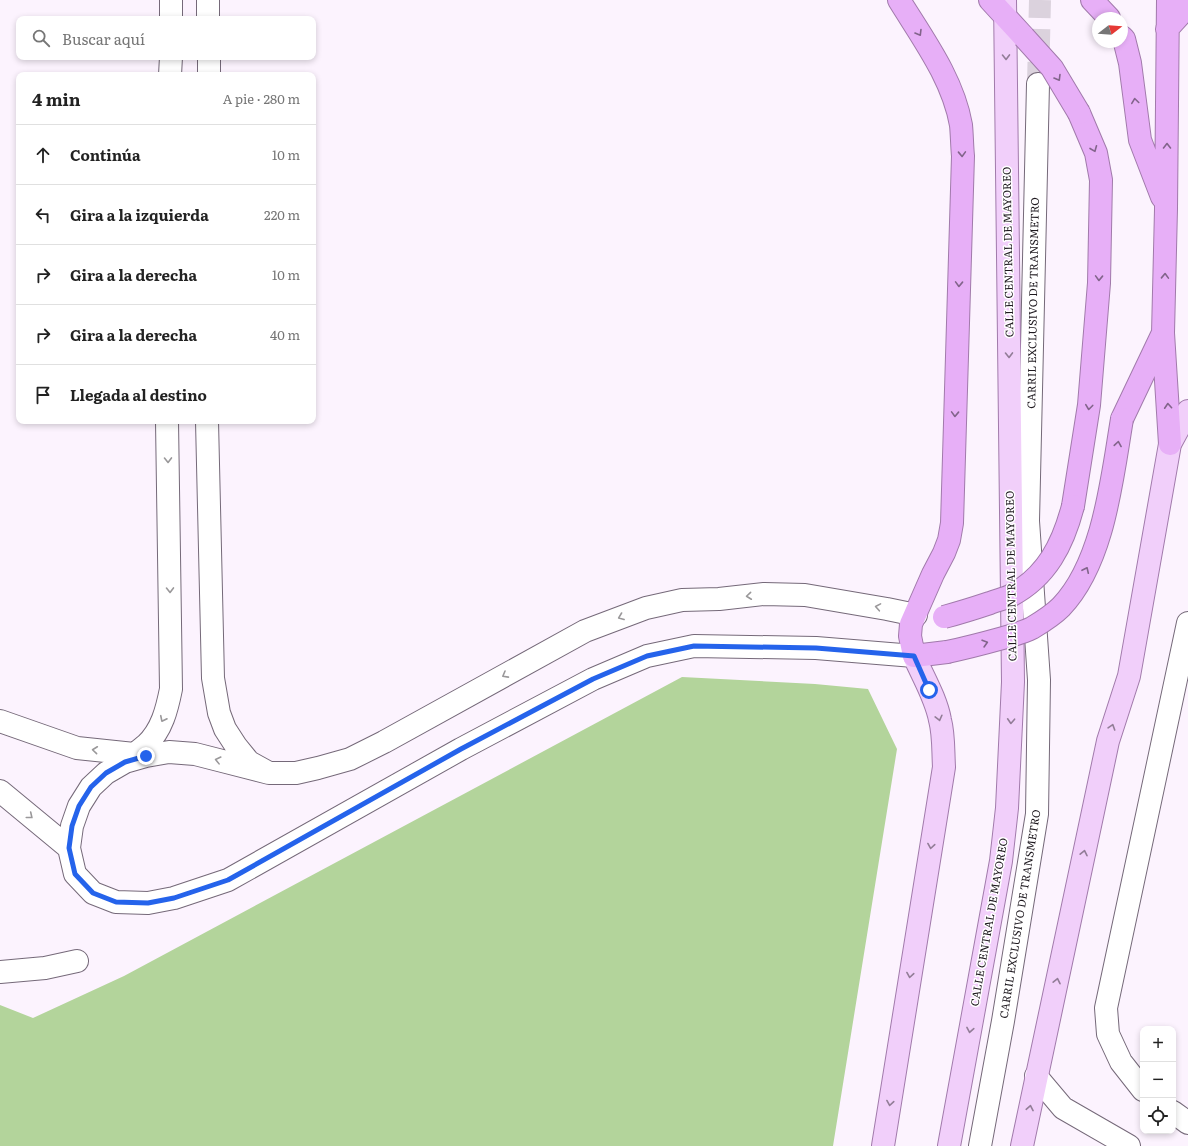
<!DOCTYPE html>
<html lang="es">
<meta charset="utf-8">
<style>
body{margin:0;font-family:Literata,serif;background:#f6f6f6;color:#222}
.controls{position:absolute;right:12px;bottom:12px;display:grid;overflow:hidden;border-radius:8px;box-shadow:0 2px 6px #0003}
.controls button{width:36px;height:36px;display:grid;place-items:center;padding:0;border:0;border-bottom:1px solid #e0e0e0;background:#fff;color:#222;font:20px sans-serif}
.compass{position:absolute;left:1092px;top:12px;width:36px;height:36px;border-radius:50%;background:#fff;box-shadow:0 2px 6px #0003;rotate:73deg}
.stop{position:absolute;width:12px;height:12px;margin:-9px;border:3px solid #2563eb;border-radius:50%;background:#fff}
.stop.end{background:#2563eb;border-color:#fff;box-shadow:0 1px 4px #0008}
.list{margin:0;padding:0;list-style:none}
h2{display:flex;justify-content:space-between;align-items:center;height:52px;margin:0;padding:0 16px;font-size:17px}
h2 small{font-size:13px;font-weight:400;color:#767676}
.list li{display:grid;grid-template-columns:26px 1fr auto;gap:12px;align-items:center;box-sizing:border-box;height:60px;padding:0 16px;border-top:1px solid #e0e0e0}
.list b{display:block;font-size:15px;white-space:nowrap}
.list em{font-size:13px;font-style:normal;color:#767676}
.icon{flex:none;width:22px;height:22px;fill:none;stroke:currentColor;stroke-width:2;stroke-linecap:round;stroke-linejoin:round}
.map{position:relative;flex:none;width:1188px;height:1146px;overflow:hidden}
.search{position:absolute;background:#fff;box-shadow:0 2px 6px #0003;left:16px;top:16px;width:300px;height:44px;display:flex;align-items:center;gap:10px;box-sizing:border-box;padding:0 14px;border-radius:8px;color:#767676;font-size:15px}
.panel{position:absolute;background:#fff;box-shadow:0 2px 6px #0003;left:16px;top:72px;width:300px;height:352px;border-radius:8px}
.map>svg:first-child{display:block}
.forest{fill:#b3d49b}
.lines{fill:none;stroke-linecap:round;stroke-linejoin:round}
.minor-tunnel{stroke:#dbd2dd;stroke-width:22;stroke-dasharray:22 11;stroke-linecap:butt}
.minor-casing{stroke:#756979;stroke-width:24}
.major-casing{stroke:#a17aab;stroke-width:24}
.highway-casing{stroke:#a17aab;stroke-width:24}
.minor{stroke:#fff;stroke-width:22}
.major{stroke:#f1cffa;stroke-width:22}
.highway{stroke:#e7aff7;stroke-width:22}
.highway-bridge-casing{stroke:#a17aab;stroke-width:24;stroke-linecap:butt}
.highway-bridge{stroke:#e7aff7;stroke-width:22}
.oneway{stroke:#82648b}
.oneway2{stroke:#927d97}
.oneway3{stroke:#9a989a}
.route{stroke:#2563eb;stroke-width:5}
.labels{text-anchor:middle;stroke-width:3;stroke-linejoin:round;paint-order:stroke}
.street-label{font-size:11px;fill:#1e191f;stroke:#fff}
</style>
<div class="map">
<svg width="1188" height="1146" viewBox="0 0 1188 1146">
<rect width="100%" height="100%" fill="#fcf3fe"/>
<path class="forest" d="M682 677 815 684 868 689 897 749 833 1146H0V1005L33 1018 124 976Z"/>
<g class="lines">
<path class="minor-tunnel" d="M1038 84 1040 0"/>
<defs>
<path id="minor" d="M208 0V19
M171 19V0
M209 57V75
M170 75 171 57
M207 421 213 678 219 713 225 729 236 746 249 762 269 773H296L318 768 350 759 384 742 585 631 646 608 682 600 719 599 764 594 805 595 887 609 916 615
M0 721 77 748 134 754
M127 760C133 755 140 750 146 745 162 730 167 709 171 689L167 421
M269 773 195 754 169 752 146 756 125 762 106 773 91 787 79 806 72 826 69 848 75 874 93 893 116 902 148 903 174 898 228 880 461 749 593 679 647 656 694 646 816 648 914 656
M0 791 69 848
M0 972 45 968 77 961
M1036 1076 1063 1108 1129 1146
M1143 1090 1121 1062 1108 1034 1106 1008 1188 623
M1173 1112 1188 1123
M980 1146 1003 1021 1037 814 1039 680 1028 521 1038 84"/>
<path id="major" d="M883 1146 944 767C943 751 944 735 940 720 936 698 923 677 914 656
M949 1146 1001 861 1007 808 1013 682 1005 0
M1022 1146 1108 741 1129 676 1170 444 1188 411"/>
<path id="highway" d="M899 0C923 39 953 79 961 125 962 135 962 146 963 156L952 523 949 540 944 553 933 574 911 624 910 636 914 656 947 652
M990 0 1024 37
M1092 0 1109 18
M1168 0 1166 209 1163 333 1170 444
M1167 29 1188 6
M1122 37 1124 39 1130 63 1140 140 1162 197
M1122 419 1162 335
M1073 506 1089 405 1099 283 1101 180 1096 153 1079 113"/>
</defs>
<use href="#minor" class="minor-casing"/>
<use href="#major" class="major-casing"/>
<use href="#highway" class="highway-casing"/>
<use href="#minor" class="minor"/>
<use href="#major" class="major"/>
<use href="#highway" class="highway"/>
<defs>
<path id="highway-bridge" d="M1024 37 1052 68 1079 113
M944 617C959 613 975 608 990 603 997 600 1004 599 1010 596 1047 577 1063 544 1073 506
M947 652C966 648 985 643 1003 638 1013 635 1022 633 1032 628 1042 622 1053 615 1061 607 1104 562 1112 478 1122 419"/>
</defs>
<use href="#highway-bridge" class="highway-bridge-casing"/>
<use href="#highway-bridge" class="highway-bridge"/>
</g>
<defs><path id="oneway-chevron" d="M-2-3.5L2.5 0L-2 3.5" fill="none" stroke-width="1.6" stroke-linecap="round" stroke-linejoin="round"/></defs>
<g class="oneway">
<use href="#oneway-chevron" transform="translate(919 33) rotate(59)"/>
<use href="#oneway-chevron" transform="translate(1058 78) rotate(59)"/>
<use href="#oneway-chevron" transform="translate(1135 101) rotate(-98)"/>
<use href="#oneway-chevron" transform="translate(1167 146) rotate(-90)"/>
<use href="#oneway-chevron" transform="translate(1094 149) rotate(68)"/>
<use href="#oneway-chevron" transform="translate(962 154) rotate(88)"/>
<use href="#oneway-chevron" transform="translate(1165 276) rotate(-88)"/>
<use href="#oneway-chevron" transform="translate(1099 278) rotate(92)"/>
<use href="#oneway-chevron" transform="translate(959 284) rotate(92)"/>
<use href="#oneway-chevron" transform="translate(1168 406) rotate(-94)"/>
<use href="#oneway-chevron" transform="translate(1089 407) rotate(97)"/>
<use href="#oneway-chevron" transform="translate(955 414) rotate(92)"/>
<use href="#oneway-chevron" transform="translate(1118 444) rotate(-81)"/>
<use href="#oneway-chevron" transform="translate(1086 570) rotate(-65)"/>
<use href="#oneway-chevron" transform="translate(985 643) rotate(-16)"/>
</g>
<g class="oneway2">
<use href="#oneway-chevron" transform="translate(1006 57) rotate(89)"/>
<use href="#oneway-chevron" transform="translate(1009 355) rotate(89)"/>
<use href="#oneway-chevron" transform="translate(939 718) rotate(76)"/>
<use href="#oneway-chevron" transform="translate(1011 721) rotate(93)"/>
<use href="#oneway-chevron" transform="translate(1112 727) rotate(-72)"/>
<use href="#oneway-chevron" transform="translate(931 846) rotate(99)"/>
<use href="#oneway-chevron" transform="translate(1084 853) rotate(-78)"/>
<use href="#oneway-chevron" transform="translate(910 975) rotate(99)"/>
<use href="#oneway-chevron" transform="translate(1057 981) rotate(-78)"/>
<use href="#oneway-chevron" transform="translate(970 1030) rotate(100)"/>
<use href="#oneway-chevron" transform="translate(890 1103) rotate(99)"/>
<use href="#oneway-chevron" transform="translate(1030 1108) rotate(-79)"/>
</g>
<g class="oneway3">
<use href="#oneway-chevron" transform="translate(168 460) rotate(89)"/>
<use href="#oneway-chevron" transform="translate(170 590) rotate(89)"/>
<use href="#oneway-chevron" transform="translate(749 596) rotate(174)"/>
<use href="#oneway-chevron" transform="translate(878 607) rotate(-170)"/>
<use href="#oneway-chevron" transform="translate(621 617) rotate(159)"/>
<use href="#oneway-chevron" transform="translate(505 675) rotate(151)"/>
<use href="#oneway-chevron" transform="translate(163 719) rotate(116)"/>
<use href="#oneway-chevron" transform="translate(95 750) rotate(-174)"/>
<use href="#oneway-chevron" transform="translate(218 760) rotate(-166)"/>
<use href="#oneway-chevron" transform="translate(30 816) rotate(39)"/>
</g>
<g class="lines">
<path class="route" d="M146 756 125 762 106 773 91 787 79 806 72 826 69 848 75 874 93 893 116 902 148 903 174 898 228 880 461 749 593 679 647 656 694 646 816 648 914 656 929 690"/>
</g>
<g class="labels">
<g class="street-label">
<text transform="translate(1008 252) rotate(-91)" y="4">CALLE CENTRAL DE MAYOREO</text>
<text transform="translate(1033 303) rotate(-89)" y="4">CARRIL EXCLUSIVO DE TRANSMETRO</text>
<text transform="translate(1011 576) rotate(-91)" y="4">CALLE CENTRAL DE MAYOREO</text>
<text transform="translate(1020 914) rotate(-81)" y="4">CARRIL EXCLUSIVO DE TRANSMETRO</text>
<text transform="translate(989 922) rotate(-80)" y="4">CALLE CENTRAL DE MAYOREO</text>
</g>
</g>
</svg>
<div class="controls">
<button>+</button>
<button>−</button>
<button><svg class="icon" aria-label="locate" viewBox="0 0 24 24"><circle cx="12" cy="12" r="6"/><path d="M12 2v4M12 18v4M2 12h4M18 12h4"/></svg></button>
</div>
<svg class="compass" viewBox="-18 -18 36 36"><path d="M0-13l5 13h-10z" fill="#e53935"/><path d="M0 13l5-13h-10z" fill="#767676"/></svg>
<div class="stop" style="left:929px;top:690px"></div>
<div class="stop end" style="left:146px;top:756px"></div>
<div class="search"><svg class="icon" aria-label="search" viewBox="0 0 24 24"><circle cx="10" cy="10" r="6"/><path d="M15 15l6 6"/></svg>Buscar aquí</div>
<section class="panel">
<h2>4 min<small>A pie · 280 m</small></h2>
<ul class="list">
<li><svg class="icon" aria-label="ahead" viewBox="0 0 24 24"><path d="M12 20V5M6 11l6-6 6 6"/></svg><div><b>Continúa</b></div><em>10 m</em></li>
<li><svg class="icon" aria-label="left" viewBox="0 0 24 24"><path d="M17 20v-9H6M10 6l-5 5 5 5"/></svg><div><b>Gira a la izquierda</b></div><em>220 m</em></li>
<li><svg class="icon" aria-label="right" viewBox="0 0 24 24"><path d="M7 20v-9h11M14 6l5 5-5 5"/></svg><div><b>Gira a la derecha</b></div><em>10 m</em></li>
<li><svg class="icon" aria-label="right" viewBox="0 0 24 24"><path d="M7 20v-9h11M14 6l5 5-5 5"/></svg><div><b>Gira a la derecha</b></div><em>40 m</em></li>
<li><svg class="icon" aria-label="arrive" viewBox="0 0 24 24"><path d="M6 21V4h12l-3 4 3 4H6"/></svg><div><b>Llegada al destino</b></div></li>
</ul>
</section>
</div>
